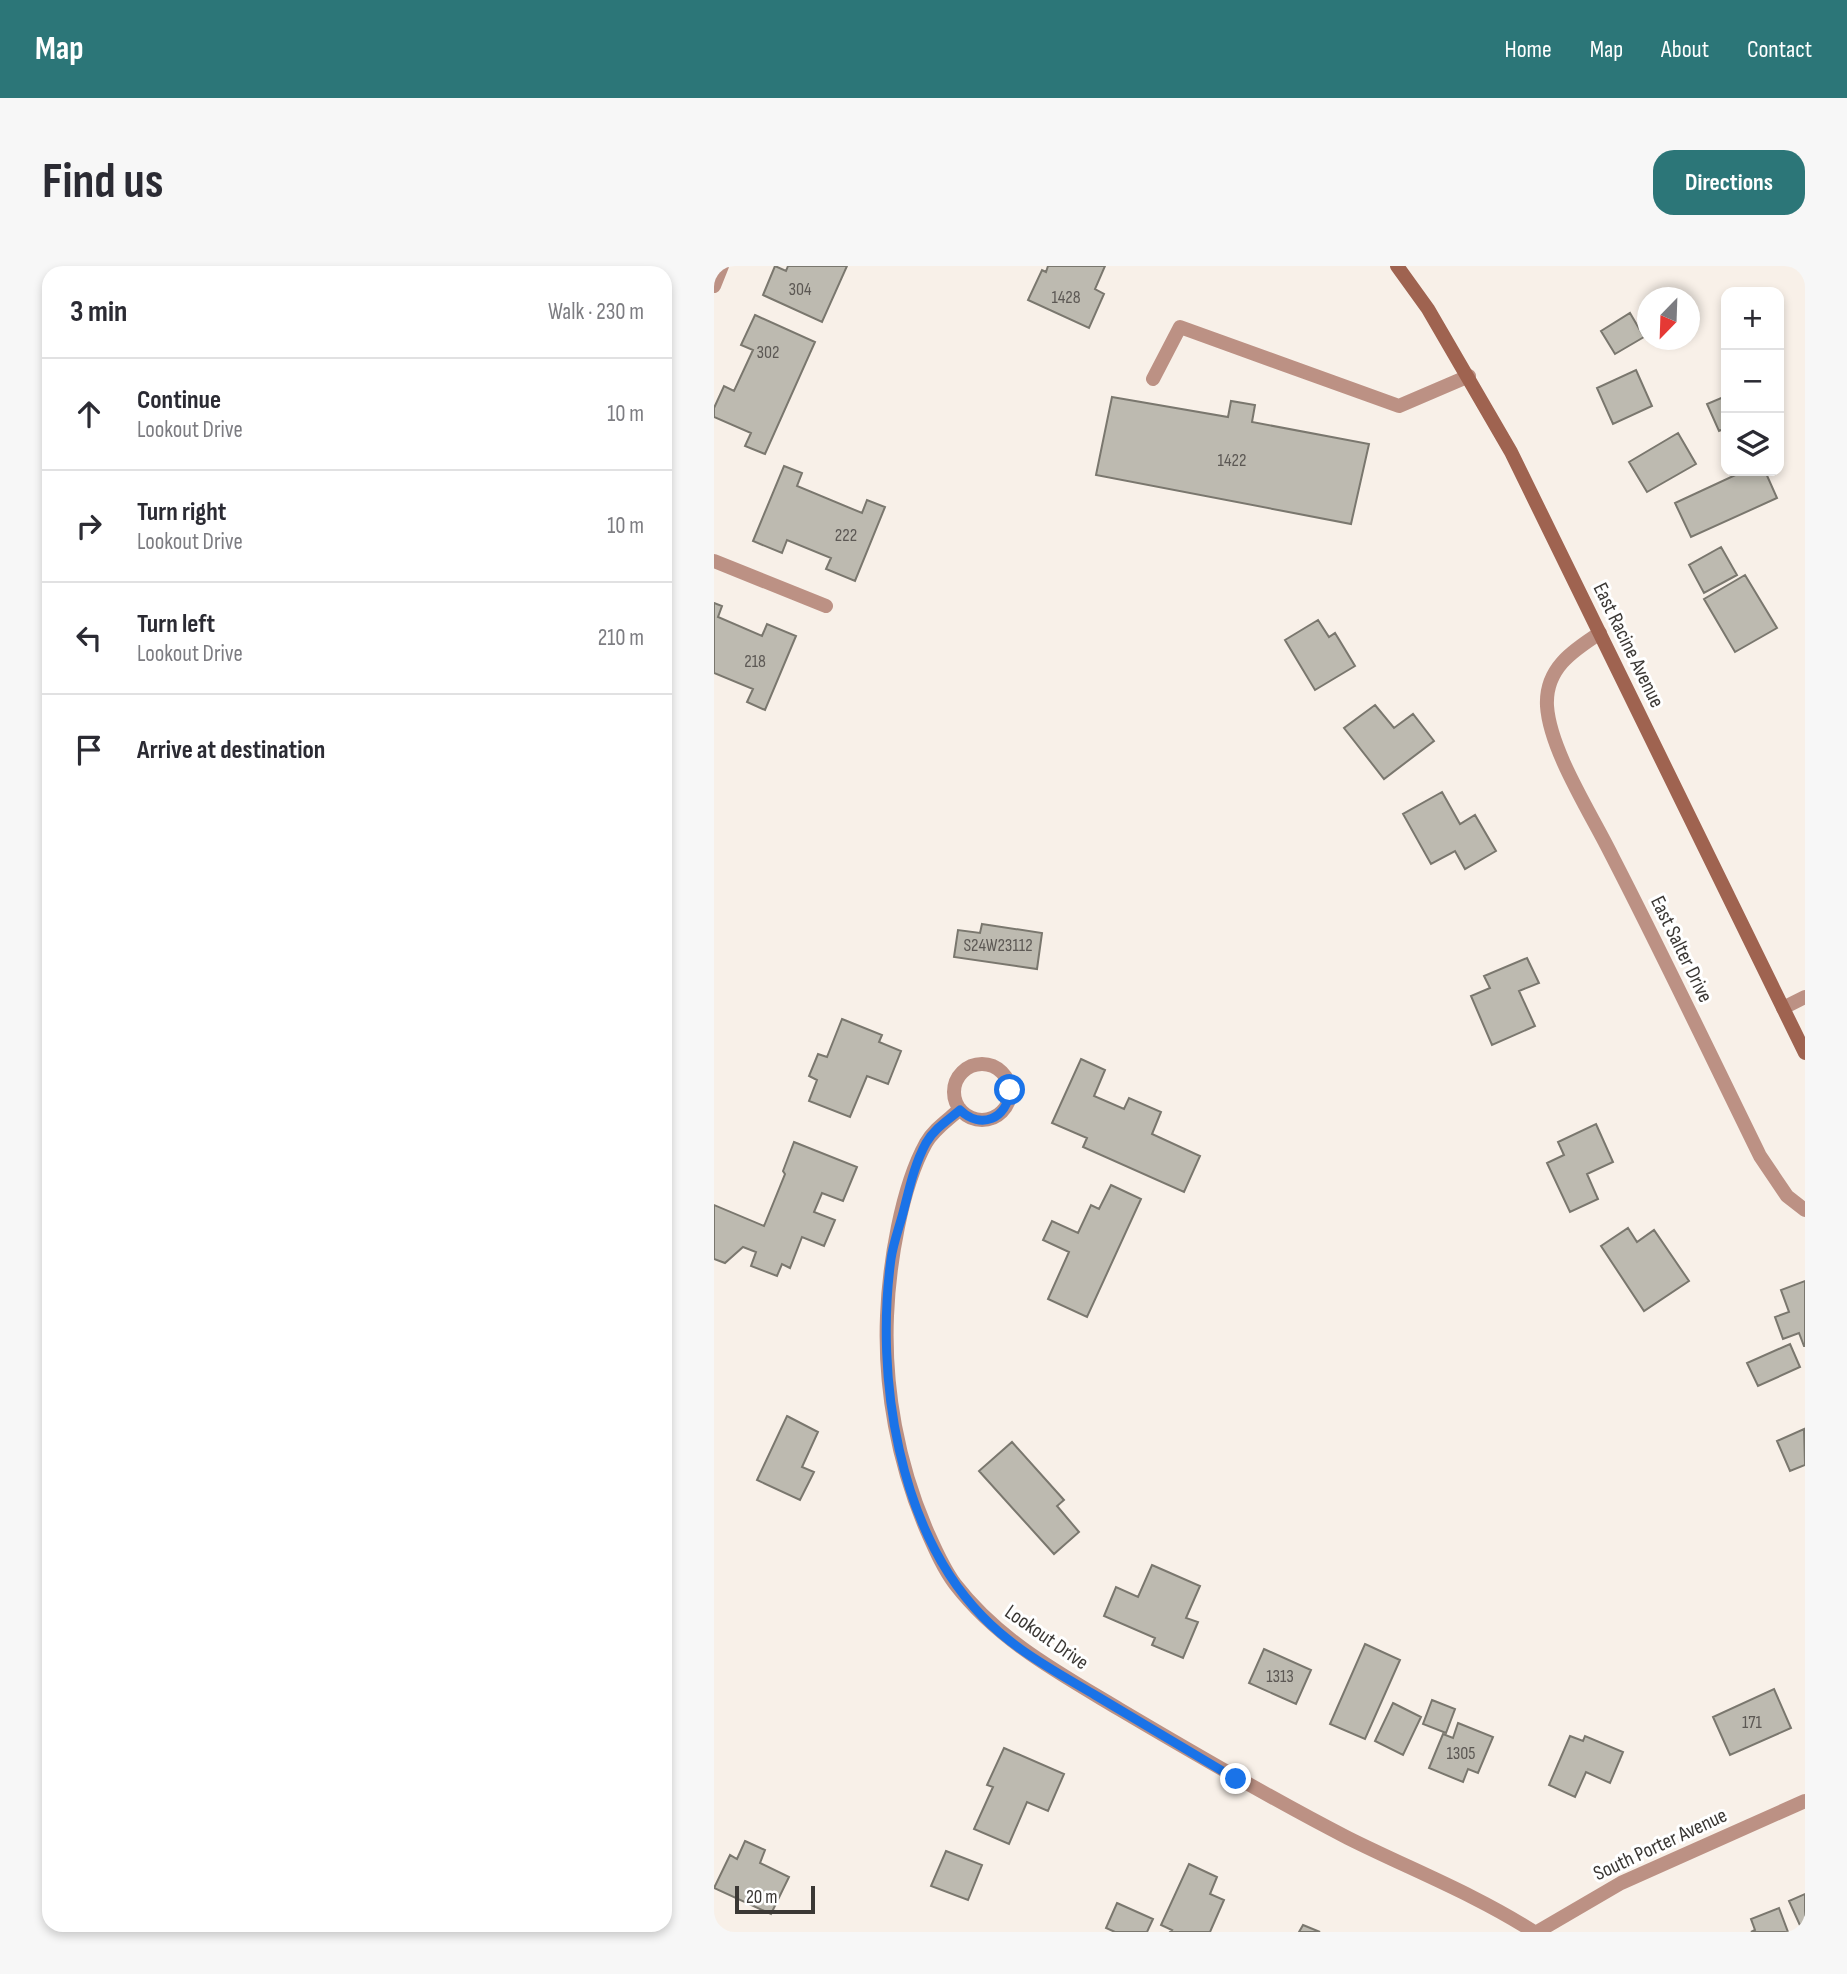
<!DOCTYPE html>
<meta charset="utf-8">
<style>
body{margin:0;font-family:"Sofia Sans Condensed",sans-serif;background:#f7f7f7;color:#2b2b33}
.controls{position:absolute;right:21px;top:21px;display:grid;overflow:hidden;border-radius:14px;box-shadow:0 4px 10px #0003}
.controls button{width:63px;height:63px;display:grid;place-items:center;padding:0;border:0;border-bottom:2px solid #e1e1e2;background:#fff;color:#2b2b33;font:35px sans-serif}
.compass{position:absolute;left:923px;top:21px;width:63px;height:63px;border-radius:50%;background:#fff;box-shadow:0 4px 10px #0003;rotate:203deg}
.scale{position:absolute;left:21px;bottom:18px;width:80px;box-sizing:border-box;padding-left:7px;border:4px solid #3b3835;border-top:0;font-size:19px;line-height:24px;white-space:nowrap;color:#3b3835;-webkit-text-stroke:5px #fff;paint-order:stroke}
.stop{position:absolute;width:21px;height:21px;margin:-16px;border:5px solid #1a73e8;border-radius:50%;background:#fff}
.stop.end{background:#1a73e8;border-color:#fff;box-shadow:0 2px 7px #0008}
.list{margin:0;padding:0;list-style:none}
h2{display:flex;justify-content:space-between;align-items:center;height:91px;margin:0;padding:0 28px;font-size:30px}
h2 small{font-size:23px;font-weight:400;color:#7c7c81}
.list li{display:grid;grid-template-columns:46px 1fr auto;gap:21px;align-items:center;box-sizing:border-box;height:112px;padding:0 28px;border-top:2px solid #e1e1e2}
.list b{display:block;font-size:26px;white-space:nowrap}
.list p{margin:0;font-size:23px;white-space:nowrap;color:#7c7c81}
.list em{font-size:23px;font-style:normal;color:#7c7c81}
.icon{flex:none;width:38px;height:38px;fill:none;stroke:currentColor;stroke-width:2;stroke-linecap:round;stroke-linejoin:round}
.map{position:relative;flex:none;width:1091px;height:1666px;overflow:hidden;border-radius:21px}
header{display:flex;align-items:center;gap:42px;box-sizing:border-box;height:98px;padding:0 35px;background:#2c7678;color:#fff}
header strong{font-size:33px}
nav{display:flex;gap:38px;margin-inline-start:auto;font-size:24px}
.intro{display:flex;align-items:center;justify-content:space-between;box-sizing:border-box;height:168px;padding:0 42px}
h1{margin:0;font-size:49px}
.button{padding:18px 32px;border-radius:21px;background:#2c7678;color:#fff;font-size:24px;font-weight:700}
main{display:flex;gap:42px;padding:0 42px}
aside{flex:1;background:#fff;border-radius:21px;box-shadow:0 4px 10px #0003}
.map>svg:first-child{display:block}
.building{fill:#bdbab0;stroke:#7a776e;stroke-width:2}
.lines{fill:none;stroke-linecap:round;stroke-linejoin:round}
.service{stroke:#bc9184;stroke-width:14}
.minor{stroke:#bc9184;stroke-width:14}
.secondary{stroke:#9f6350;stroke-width:14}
.route{stroke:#1a73e8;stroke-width:9}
.labels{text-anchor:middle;stroke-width:6;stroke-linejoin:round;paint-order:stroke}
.number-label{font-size:18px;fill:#5c5854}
.street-label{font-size:21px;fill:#3b3835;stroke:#fff}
</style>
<header>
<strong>Map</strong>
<nav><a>Home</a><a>Map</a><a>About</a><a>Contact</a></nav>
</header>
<div class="intro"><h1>Find us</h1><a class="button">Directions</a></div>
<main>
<aside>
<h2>3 min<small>Walk · 230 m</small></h2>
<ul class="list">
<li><svg class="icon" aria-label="ahead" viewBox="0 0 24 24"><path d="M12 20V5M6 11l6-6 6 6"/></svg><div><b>Continue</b><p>Lookout Drive</p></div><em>10 m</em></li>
<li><svg class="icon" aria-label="right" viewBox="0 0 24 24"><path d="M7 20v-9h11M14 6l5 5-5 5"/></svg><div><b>Turn right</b><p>Lookout Drive</p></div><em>10 m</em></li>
<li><svg class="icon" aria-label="left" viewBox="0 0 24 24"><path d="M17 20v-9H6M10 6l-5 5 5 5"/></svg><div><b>Turn left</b><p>Lookout Drive</p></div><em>210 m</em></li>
<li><svg class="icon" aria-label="arrive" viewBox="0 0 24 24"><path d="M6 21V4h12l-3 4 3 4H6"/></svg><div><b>Arrive at destination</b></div></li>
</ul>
</aside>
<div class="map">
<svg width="1091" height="1666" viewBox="0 0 1091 1666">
<rect width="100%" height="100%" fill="#f8f0e8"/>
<path class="building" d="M61 0 72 5 74 0H133L108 56 49 29Z
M334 0H391L381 23 390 28 375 62 314 34 328 4 332 6Z
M916 47 930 71 901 88 887 65Z
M41 49 101 76 51 188 31 180 37 167 0 151V142L10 120 20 125 39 84 27 79Z
M922 104 938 140 899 158 883 122Z
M1012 130V162L1005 165 993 138Z
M398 131 514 151 517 135 541 139 538 156 655 178 637 258 382 209Z
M964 167 982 198 933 226 915 196Z
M70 200 88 207 83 220 148 247 153 234 171 241 141 315 112 303 117 292 73 274 68 287 39 275Z
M1030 205H1051L1063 232 977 271 961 237Z
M1007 281 1023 309 990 327 975 299Z
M1031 309 1063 362 1021 386 990 333Z
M0 337 8 340 4 351 48 370 53 358 82 370 51 444 33 436 39 423 0 407Z
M604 354 615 371 621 367 641 400 601 424 571 374Z
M661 439 680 462 699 448 720 475 670 513 630 462Z
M728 526 746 558 761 549 782 585 751 603 741 585 717 598 689 548Z
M268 658 328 667 323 703 240 691 244 664 266 667Z
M813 692 825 717 805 725 821 760 778 779 757 730 776 722 770 710Z
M128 753 168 769 165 776 187 785 174 818 153 810 136 851 95 835 103 814 95 810 104 788 113 791Z
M367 793 391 804 380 830 410 843 415 832 447 846 438 868 486 890 470 926 369 881 373 872 338 857Z
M882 858 899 896 873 908 884 933 856 946 833 897 850 889 844 876Z
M80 876 143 901 129 935 108 927 100 946 121 954 110 980 88 971 76 1002 68 998 63 1010 37 1000 42 986 29 981 11 997 0 993V939L50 960 71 908 69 905Z
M397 919 427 933 373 1051 334 1033 355 986 329 974 338 955 364 967 377 939 385 943Z
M914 962 923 976 940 964 975 1015 930 1045 887 980Z
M1091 1015V1080H1090L1085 1067 1069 1073 1061 1051 1075 1046 1067 1024Z
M1076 1078 1086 1101 1044 1120 1033 1097Z
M73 1150 104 1166 88 1201 100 1206 86 1234 43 1214Z
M1090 1163 1091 1199 1076 1205 1063 1175Z
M298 1176 350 1234 343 1240 365 1266 340 1288 265 1205Z
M438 1299 486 1320 472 1352 484 1356 469 1392 438 1379 441 1372 390 1350 402 1321 424 1331Z
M651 1378 686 1394 651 1473 616 1458Z
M550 1383 597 1404 582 1438 535 1417Z
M1060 1423 1077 1462 1016 1489 999 1451Z
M718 1434 741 1443 732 1467 709 1458Z
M679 1437 707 1451 689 1489 661 1475Z
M744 1457 779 1471 764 1507 754 1503 749 1516 715 1502 729 1468 739 1472Z
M856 1470 869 1475 871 1470 909 1486 896 1517 872 1506 861 1531 835 1519Z
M290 1482 350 1508 334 1545 313 1536 295 1578 260 1563 279 1521 273 1519Z
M31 1575 51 1584 46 1597 75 1611 57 1648 0 1622 16 1589 23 1593Z
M232 1585 268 1599 254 1634 217 1620Z
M475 1598 503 1611 496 1628 510 1634 496 1666H456L458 1664 447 1659Z
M1091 1628V1666H1089L1075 1635Z
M403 1637 439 1653 433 1666H401L392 1662Z
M1065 1642 1074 1666H1037L1041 1664 1037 1653Z
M589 1659 606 1666H585Z"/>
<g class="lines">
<path class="service" d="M439 113 466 61 685 140 755 110
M0 295 112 340"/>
<path class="minor" d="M0 20 8 0
M886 367C858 385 831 403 833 440 836 485 878 549 898 590 949 689 997 790 1046 890L1073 930 1091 944
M1069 742 1091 731
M240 826a28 28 0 1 1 56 0a28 28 0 1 1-56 0Z
M246 843C234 854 220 863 212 877 187 922 175 999 173 1050 170 1123 184 1198 213 1265 221 1283 229 1302 241 1318 285 1375 345 1407 405 1443 481 1488 556 1532 634 1572 696 1603 761 1628 820 1666
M823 1666 907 1617 1091 1535"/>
<path class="secondary" d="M683 0 714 43 797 186 1091 787"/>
</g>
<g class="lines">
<path class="route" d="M296 824C293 853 267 864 246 844 234 854 220 863 212 877 200 899 195 924 189 947 185 962 179 978 177 993 161 1110 184 1264 269 1351 301 1384 342 1406 381 1429 428 1457 475 1485 522 1513"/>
</g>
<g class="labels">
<g class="number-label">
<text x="86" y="29">304</text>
<text x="352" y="37">1428</text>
<text x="54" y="92">302</text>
<text x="518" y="200">1422</text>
<text x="132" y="275">222</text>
<text x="41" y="401">218</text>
<text x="284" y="685">S24W23112</text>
<text x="566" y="1416">1313</text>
<text x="1038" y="1462">171</text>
<text x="747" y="1493">1305</text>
</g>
<g class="street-label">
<text transform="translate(915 379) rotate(64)" y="7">East Racine Avenue</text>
<text transform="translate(968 683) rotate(64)" y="7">East Salter Drive</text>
<text transform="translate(333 1371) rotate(35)" y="7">Lookout Drive</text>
<text transform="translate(946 1578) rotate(-25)" y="7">South Porter Avenue</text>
</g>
</g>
</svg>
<div class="controls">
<button>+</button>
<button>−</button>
<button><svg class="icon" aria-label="layers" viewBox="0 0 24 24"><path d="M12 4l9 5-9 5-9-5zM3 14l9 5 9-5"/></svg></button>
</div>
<svg class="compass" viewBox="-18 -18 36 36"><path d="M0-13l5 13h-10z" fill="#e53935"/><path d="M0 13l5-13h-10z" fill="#7c7c81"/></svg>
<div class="scale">20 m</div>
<div class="stop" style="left:296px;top:824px"></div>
<div class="stop end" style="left:522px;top:1513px"></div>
</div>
</main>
